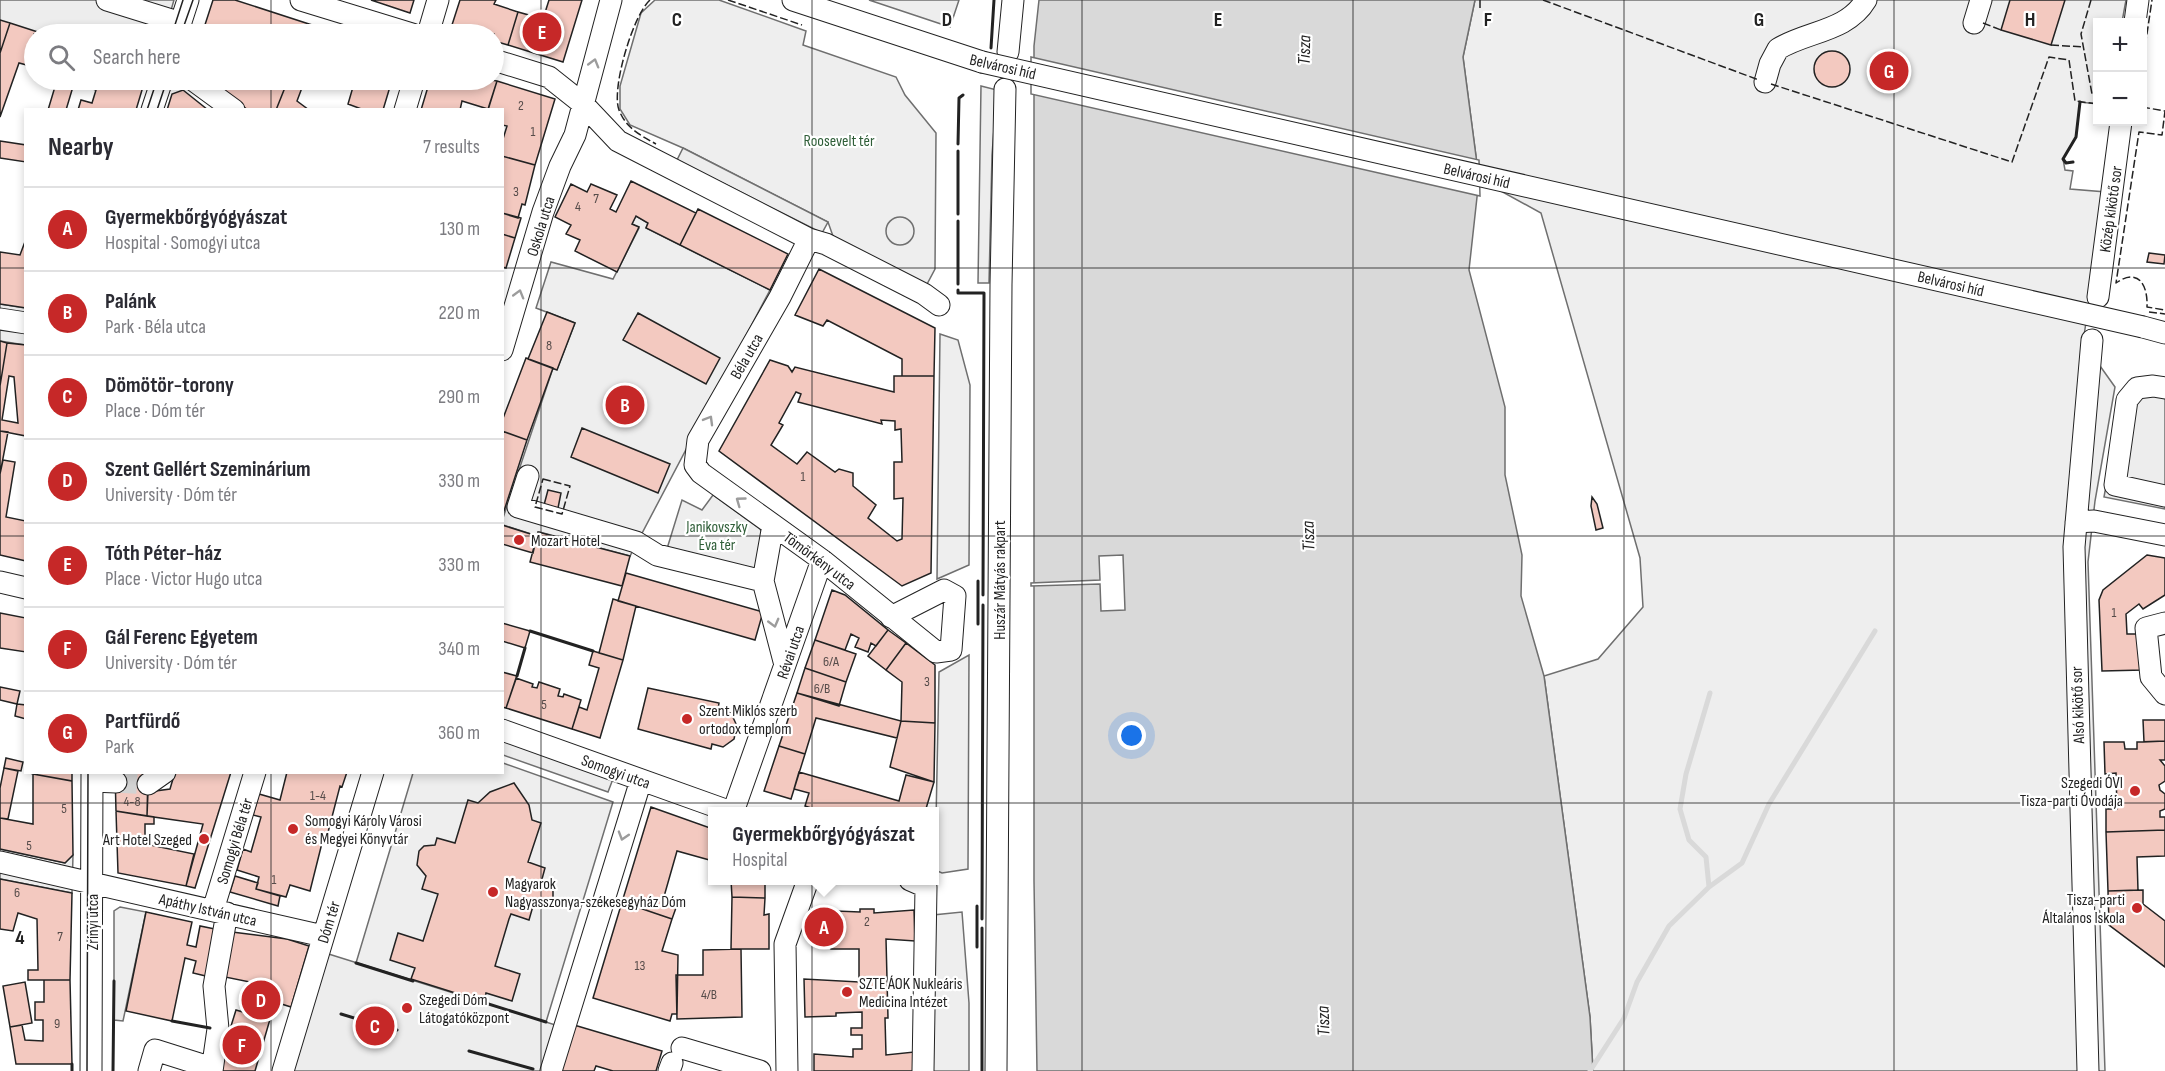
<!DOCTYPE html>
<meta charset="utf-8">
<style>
body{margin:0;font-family:"Sofia Sans Condensed",sans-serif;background:#f2f2f3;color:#2b2b33}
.controls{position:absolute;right:18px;top:18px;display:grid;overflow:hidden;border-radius:0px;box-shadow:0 3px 9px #0003}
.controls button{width:54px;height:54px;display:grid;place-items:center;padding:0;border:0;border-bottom:2px solid #e1e1e2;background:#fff;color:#2b2b33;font:30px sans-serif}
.you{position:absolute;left:1132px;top:736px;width:21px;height:21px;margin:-15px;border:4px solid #fff;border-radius:50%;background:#1a73e8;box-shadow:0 0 0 9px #1a73e833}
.badge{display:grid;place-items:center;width:39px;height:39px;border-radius:50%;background:#c62828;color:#fff;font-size:20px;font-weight:700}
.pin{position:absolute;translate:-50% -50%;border:3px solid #fff;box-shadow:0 2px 6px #0006}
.popup{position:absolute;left:708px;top:807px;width:231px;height:78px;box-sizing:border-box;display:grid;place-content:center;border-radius:0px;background:#fff;filter:drop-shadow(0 2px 4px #0005);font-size:20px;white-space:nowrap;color:#7c7c81}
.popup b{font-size:22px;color:#2b2b33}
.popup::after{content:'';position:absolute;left:50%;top:100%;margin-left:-12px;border:12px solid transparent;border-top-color:#fff}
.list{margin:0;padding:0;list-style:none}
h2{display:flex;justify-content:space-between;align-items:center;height:78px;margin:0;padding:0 24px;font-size:26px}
h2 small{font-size:20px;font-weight:400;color:#7c7c81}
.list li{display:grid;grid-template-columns:39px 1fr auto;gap:18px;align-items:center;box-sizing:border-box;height:84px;padding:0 24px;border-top:2px solid #e1e1e2}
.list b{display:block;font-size:22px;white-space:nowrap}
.list p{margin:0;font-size:20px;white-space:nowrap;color:#7c7c81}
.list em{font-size:20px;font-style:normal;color:#7c7c81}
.icon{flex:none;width:33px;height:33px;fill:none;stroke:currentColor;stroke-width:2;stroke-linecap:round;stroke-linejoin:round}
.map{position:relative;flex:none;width:2165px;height:1071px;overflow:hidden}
.search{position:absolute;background:#fff;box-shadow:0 3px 9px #0003;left:24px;top:24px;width:480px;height:66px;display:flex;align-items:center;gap:15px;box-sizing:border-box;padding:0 21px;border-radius:33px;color:#7c7c81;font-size:22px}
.panel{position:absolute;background:#fff;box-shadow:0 3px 9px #0003;left:24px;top:108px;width:480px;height:666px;border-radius:0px}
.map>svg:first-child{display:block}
.green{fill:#eee;stroke:#6f6f6f;stroke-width:1.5}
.parking{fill:#ededed;stroke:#6f6f6f;stroke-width:1.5;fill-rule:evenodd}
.water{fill:#d9d9d9;stroke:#6f6f6f;stroke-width:1.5}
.pier{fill:#fff;stroke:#6f6f6f;stroke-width:1.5}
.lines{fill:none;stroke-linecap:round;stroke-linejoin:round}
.stream{stroke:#d9d9d9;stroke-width:5}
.building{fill:#f3c9c0;stroke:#222;stroke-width:1.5;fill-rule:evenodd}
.minor-tunnel{stroke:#d3d3d3;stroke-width:21;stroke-dasharray:21 10;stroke-linecap:butt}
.minor-casing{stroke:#222;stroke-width:23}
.minor{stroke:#fff;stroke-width:21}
.tram{stroke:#222;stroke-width:1.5}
.minor-bridge-casing{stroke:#222;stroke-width:23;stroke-linecap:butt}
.minor-bridge{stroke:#fff;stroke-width:21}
.fence{stroke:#222;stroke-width:1.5;stroke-dasharray:8 3;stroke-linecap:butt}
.wall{stroke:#222;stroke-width:3}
.oneway{stroke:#9c9c9c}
.grid{fill:none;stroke:#222;stroke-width:1.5;stroke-opacity:0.55}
.poi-dot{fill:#c62828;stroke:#fff;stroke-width:2}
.labels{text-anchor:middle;stroke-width:4.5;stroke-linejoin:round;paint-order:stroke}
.number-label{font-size:14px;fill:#564c4a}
.street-label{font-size:16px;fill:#222;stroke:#fff}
.park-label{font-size:16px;fill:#2f5e38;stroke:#fff}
.poi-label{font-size:16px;fill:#222;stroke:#fff;text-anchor:start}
.water-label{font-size:18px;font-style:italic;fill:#222;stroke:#fff}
.grid-label{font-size:20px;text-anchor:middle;font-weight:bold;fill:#222;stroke:#fff;stroke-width:4.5;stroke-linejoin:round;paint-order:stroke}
</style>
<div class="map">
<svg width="2165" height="1071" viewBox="0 0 2165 1071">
<rect width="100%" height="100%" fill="#fff"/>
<path class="green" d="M655 0H719L806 31 803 45 896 77 905 95 936 133 935 269 926 286 834 239 828 222 683 148 630 125 620 109V86L641 13Z
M869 0H959L950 27Z
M1475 0H2126L2122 22H2098L2097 104 2080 102 2076 137 2063 159 2065 170 2073 171 2070 189 2106 192 2083 342 2115 387 2095 501 2088 562 2105 1071H1593L1590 1017 1544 676 1598 659 1643 607 1640 558 1541 213 1479 179 1463 57Z
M636 216 648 223 646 228 770 290 630 556 539 532 537 536 503 525V518L553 368 557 369 575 323 536 308 551 262 613 279 639 228 632 224Z
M940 334 958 340 970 385 969 565 937 579Z
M713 495 760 529 766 539 763 556 754 568 666 552 682 500 702 510Z
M969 655 968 869 942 873 935 870 939 672Z
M503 763 613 802 546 1022 356 963 413 773 502 772Z
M120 907 146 912 123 1021 114 1020V911Z
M962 912 969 1003V1071H932L933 915Z"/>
<path class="parking" d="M0 0H174L164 34H39L0 21Z
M981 86 997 90 992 155 989 283H978Z
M683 148 828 222 822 233 677 160Z
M886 231a14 14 0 1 1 28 0a14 14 0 1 1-28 0Z
M0 304 25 308V345L0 341Z
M2165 379V509L2104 497 2122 396Z
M502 730 616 771 608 792 503 755Z
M0 849 65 863 73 855 72 893 0 879Z
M319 951 565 1028 551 1071H283ZM372 1014 383 1017 387 1023 386 1031 380 1036 373 1037 364 1029V1021Z"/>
<path class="water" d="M1039 0H1475L1463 57 1479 179 1469 270 1505 407V475L1522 555 1521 596 1544 676 1590 1017 1593 1071H1037L1034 881V46Z"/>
<path class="pier" d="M1031 57 1479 160 1480 196 1031 94Z
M1123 555 1125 610 1101 611 1100 584 1031 586V583L1100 580 1099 556Z"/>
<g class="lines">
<path class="stream" d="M1709 887 1706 857 1689 840 1680 809 1686 774 1710 693
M1590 1071 1624 1018 1637 982 1669 926 1709 887 1742 863 1769 804 1875 631"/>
</g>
<path class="building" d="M213 0H235L309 24 305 34H257L245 30 243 34H202Z
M371 0H414L410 13Z
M460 0H496L494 4 518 12 508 45 494 41V34H473L451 28Z
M549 0H582L563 62 508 45 518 12 543 19Z
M2010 0H2065L2051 45 2001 30Z
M0 20 10 23 0 53Z
M10 23 44 34H34V67L19 63 0 117V53Z
M309 24 342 34H344H305Z
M1814 69a18 18 0 1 1 36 0a18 18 0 1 1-36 0Z
M57 80H75L66 110H48Z
M75 80H145L136 110H78L81 100 92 103 96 90 74 83Z
M209 80H252L263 87 266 80H288L276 110H248Z
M288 80 303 85 297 101 309 110H276Z
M355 80H392L383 110H364L348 104Z
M430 80H491L497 81 488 109 462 101 460 110H421Z
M497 81 555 99 535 165 502 156V142L507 126 502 125V110H488Z
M183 90 208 110H167L172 94Z
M0 141 26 145V162L0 158Z
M502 156 535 165 525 205 522 204 518 218 502 213Z
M631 181 696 213 680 245 646 228 648 223 636 216 632 224 639 227 617 272 575 251 580 240 566 234 571 225 555 217 571 184 587 192 591 184 617 195 610 209 616 212Z
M698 209 788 254 770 290 680 245Z
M502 213 521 218 515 238 502 234Z
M502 234 515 238 506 268 502 267Z
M26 239V308L0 304V252L20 255Z
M2149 253 2165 255 2164 264 2147 262Z
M819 269 935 328 934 376H902V359L827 320 823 326 795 315Z
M547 312 575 323 557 370 528 359Z
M638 313 720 358 706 384 623 340Z
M0 341 7 343 0 386Z
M7 343 26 345V436L0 431V386ZM9 376 14 377 18 423 2 420Z
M526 358 553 368 527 440 502 431V421Z
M770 360 788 366 792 372 795 367 894 392V376H934L931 573 902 586 719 451ZM796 392 801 394 798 402 882 424 881 420 895 421V430L901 429 902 462H894V499L903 498 902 539 897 541 868 518 876 505 853 486V473L839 469 835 472 807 452 797 464 771 445 783 425 779 423Z
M582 428 670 464 658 493 571 457Z
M0 431 8 432 0 474Z
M502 431 527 440 503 514H502Z
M3 460 15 462 6 517 26 521V561L0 555V474Z
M548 490 561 493 558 508 544 505Z
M1592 497 1597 504 1603 528 1596 530 1591 506Z
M502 525 537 536 533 553 502 544Z
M538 532 630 556 622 586 530 562Z
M2147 555 2165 558V595L2143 609 2139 604 2126 614 2127 634H2139L2143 670 2102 671 2099 600 2103 590Z
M626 573 763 612 755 640 618 601Z
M832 590 845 595 888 630 876 646 871 643 868 652 855 647 859 638 851 634 845 650 815 640Z
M613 599 636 606 623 660 599 653Z
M0 613 26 618V652L0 648Z
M502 623 530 631 525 648 502 641Z
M888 630 906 643 886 670 868 656Z
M815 640 856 654 846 682 805 668Z
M906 643 935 665V723L901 721 902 682 886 670Z
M593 651 623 660 600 738 572 729 579 707 587 710 599 668 589 665Z
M805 668 846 682 839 706 797 693Z
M502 672 517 676 506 708 502 707Z
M516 678 533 684 532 687 537 688 539 682 560 689 558 696 563 697 564 694 581 700 572 729 506 708Z
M0 687 20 691 17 704 0 700Z
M648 688 719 703 718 709 731 713 737 726 734 739 723 747 712 744 711 749 638 729Z
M797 693 901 721 897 738 816 718 805 754 779 746Z
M17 704 26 705V719L15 716Z
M2143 720H2165V741L2144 742Z
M901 721 935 723 934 782 890 767Z
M2165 741V760H2160L2165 766V781L2159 785 2160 790 2165 794V809L2160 811V817H2165V830L2106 832V809H2117L2116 773 2105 774 2104 742H2124L2125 749H2137V742Z
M779 746 805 754 791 799 764 791Z
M6 758 23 762 21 771 4 768Z
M4 768 18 771 8 819 0 818V788Z
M27 772H72V781L33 774Z
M115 772H148L147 816 116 811Z
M175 772H231L195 888 186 886 203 824 147 816 148 792 170 789Z
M287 772H347L342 787 340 786 326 840 323 839 310 891 290 885 286 897 256 889 259 877 237 870 243 849 251 852 261 817 253 815 259 794 280 800Z
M799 772 899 801 906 775 934 782 925 812H823L805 806 809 793 794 789Z
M33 774 72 781 73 855 65 863 0 849V818L33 824Z
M514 783 529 805 532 820 541 823 528 862 545 868 542 879 553 891V897L545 907 533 906 529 920 511 914 509 919 495 966 520 974 512 1001 486 993 484 1002 411 979 415 968 390 960 398 933 423 941 438 894 422 889 426 876 417 865 419 851 424 846 435 845 437 838 455 843 468 800 478 803 490 792Z
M651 807 713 829V861L677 851 663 900 677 905 672 919 622 902Z
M116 811 154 817V824H145V844L194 854 186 886 118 873Z
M2165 830V856L2137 857 2138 890 2108 891 2106 832Z
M235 876 258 883 256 889 280 896 278 906 230 892Z
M0 879 72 893 70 980H28V970H38L37 919 18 913 13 931 0 929Z
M731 880H765V898L732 897Z
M2143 890V904L2165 921V967L2109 925 2108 891Z
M732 897 765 898 764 915 769 914V949H731Z
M622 902 672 919 662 951 678 955 677 1014H672L670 1021 593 998Z
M860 909H874V913L914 910 915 941 886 939 888 1018H885L886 1055 914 1052V1071H814V1054L853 1057V1049H862V1035H851V1028H862V1012L836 1013V1016L805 1017 804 979 859 982V949H831V943H812L811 910 860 912Z
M146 912 192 922 187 945 196 947 200 926 220 930 210 977 193 973 196 961 185 958 172 1021 126 1011Z
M232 932 287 939 309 946 291 1007 275 1002 255 1071H217L236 1010 253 1015 260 984 225 977Z
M741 949 742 1017 677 1019 676 975H703V950Z
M44 980H70L72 1064H16L10 1027 22 1025 25 1040 43 1041V1020H35V1002H44Z
M25 982 32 1023 10 1027 3 986Z
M363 1026a12 12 0 1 1 24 0a12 12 0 1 1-24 0Z
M574 1025 662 1051 656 1071H613L596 1066 594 1071H560Z"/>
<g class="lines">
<path class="minor-tunnel" d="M116 782 148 784"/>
<defs>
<path id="minor" d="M107 0 181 23
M301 0 412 34
M793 0 982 62
M2135 22 2138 0
M1974 23 1981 0
M177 34 188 0
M428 34 438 0
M1008 52 1013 0
M494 60 549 77 583 104 618 141 809 239 826 244 924 294 939 305
M193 80 234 110
M1765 82 1770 64 1778 49C1807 31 1847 32 1866 0
M152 110 162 80
M405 110 414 80
M809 239 780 297 698 440 695 465 701 473 822 560 936 652 951 650 955 596 944 590 891 617
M2098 297 2121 122
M0 319 26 323
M2143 327 2165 333
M502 350 543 212 560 166 575 135 611 0
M2165 388 2153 386 2137 388 2127 400 2115 485 2165 496
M528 476 518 507 636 542 657 555 763 581
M2076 522 2094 521 2165 535
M773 525 763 581 785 665
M0 582 26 588
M2165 623 2146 628 2151 677 2165 694
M502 730 731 812
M92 781 116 782
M148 784 165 772
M733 812 822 560
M0 862 323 936
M910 880 926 887 923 1071
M213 910 255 772
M682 1048 760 1071
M91 1071 92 772
M149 1071 155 1050 212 1068
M212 1071 218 1029 214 986 227 913
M283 1071 373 772
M551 1071 641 780
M669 1071 672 1063
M787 1071 785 944 808 880
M996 1071 1001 285 1005 89
M2088 1071 2074 547 2092 340"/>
</defs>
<use href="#minor" class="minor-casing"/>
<use href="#minor" class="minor"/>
<path class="tram" d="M172 34 183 0
M181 34 193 0
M147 110 157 80
M157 110 167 80
M87 1071 88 772"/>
<defs>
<path id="minor-bridge" d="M982 62 2143 327"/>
</defs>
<use href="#minor-bridge" class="minor-bridge-casing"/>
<use href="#minor-bridge" class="minor-bridge"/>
<path class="fence" d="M650 0C633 15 611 89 619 110 626 128 640 135 656 144
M728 0 802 25
M1480 0V11
M1543 0 1759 80
M2091 0 2081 34 2092 94 2098 95
M1983 23 2001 30
M2051 45 2083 47
M2142 67 2152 0
M1771 84 2012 162 2049 57 2069 60 2075 101 2098 104
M2142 107 2165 111 2162 135 2139 132 2116 283C2139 267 2148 286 2147 307L2165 310
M2149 312 2165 314
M543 479 570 486 562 514 535 507Z"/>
<path class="wall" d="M991 48 994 0
M958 144 959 98 963 95
M2073 162 2066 163 2063 159 2076 137 2080 102
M958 214V151
M958 284V221
M958 290V293H984L983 595
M978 624V581
M530 631 593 651
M517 676 525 648
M982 919 983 605
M977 947V906
M356 963 413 981
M479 1001 546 1022
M341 1014 364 1021
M172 1021 210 1028
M387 1027 397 1030
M469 1051 533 1069
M72 1071V1064
M113 1071 114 981
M982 1071V928"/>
</g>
<defs><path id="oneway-chevron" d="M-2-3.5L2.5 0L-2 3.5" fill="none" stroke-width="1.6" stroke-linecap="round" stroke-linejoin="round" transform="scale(1.5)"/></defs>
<g class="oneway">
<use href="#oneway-chevron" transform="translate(594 63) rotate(-74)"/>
<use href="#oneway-chevron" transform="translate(519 294) rotate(-74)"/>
<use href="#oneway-chevron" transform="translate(709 420) rotate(-60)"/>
<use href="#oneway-chevron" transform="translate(740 501) rotate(-144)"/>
<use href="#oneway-chevron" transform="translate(774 623) rotate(75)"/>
<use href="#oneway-chevron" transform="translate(623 836) rotate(107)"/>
</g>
<path class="grid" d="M271 0V34M541 0V1071M812 0V1071M1082 0V1071M1353 0V1071M1624 0V1071M1894 0V1071M271 80V110M0 268H26M502 268H2165M0 536H26M502 536H2165M271 772V1071M0 803H2165"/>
<g class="poi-dot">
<circle cx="519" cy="540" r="6"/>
<circle cx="687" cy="719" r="6"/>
<circle cx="2135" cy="791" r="6"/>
<circle cx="293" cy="829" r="6"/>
<circle cx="204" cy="839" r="6"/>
<circle cx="493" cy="892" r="6"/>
<circle cx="2137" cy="908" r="6"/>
<circle cx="847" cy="992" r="6"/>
<circle cx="407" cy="1008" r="6"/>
</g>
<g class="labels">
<g class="number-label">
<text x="521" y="110">2</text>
<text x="533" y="136">1</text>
<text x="516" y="196">3</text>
<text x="596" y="203">7</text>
<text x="578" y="211">4</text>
<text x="549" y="350">8</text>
<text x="803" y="481">1</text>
<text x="2114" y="617">1</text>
<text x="831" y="666">6/A</text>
<text x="927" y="686">3</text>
<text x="822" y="693">6/B</text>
<text x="544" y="709">5</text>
<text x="318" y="800">1-4</text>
<text x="132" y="806">4-8</text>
<text x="64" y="813">5</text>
<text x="29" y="850">5</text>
<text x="274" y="884">1</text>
<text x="17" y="897">6</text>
<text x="867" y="926">2</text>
<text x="60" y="941">7</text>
<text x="640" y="970">13</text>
<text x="709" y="999">4/B</text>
<text x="57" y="1028">9</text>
</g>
<g class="street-label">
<text transform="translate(1003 66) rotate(13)" y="6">Belvárosi híd</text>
<text transform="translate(1477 175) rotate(13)" y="6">Belvárosi híd</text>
<text transform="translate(2110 209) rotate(-82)" y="6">Közép kikötő sor</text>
<text transform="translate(540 226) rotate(-73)" y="6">Oskola utca</text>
<text transform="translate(1951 283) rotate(13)" y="6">Belvárosi híd</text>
<text transform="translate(746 356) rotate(-60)" y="6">Béla utca</text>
<text transform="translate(820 560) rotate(37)" y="6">Tömörkény utca</text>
<text transform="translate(999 580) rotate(-90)" y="6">Huszár Mátyás rakpart</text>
<text transform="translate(790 652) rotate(-71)" y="6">Révai utca</text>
<text transform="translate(2077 705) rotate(-92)" y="6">Alsó kikötő sor</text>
<text transform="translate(616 771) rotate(20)" y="6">Somogyi utca</text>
<text transform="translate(234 841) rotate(-73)" y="6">Somogyi Béla tér</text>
<text transform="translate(208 909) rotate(13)" y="6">Apáthy István utca</text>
<text transform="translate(92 922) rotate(-90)" y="6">Zrínyi utca</text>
<text transform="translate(328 922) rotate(-73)" y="6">Dóm tér</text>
</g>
<g class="park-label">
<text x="839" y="146">Roosevelt tér</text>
<text x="717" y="532">Janikovszky<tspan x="717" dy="18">Éva tér</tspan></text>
</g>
<g class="poi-label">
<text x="531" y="546">Mozart Hotel</text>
<text x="699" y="716">Szent Miklós szerb<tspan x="699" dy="18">ortodox templom</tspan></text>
<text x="2123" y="788" text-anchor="end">Szegedi ÓVI<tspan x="2123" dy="18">Tisza-parti Óvodája</tspan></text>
<text x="305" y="826">Somogyi Károly Városi<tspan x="305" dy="18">és Megyei Könyvtár</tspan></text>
<text x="192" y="845" text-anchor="end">Art Hotel Szeged</text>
<text x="505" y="889">Magyarok<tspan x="505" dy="18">Nagyasszonya-székesegyház Dóm</tspan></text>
<text x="2125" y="905" text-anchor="end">Tisza-parti<tspan x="2125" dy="18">Általános Iskola</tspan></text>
<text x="859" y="989">SZTE ÁOK Nukleáris<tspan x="859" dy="18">Medicina Intézet</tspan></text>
<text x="419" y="1005">Szegedi Dóm<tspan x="419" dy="18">Látogatóközpont</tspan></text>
</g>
<g class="water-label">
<text transform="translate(1304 50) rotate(-89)" y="6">Tisza</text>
<text transform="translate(1308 536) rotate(-92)" y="6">Tisza</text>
<text transform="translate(1323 1021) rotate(-92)" y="6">Tisza</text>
</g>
</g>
<g class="grid-label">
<text x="677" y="26">C</text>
<text x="947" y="26">D</text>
<text x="1218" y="26">E</text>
<text x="1488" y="26">F</text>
<text x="1759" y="26">G</text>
<text x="2030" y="26">H</text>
<text x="20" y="944">4</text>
</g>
</svg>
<div class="controls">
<button>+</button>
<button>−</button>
</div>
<div class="you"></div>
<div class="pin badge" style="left:824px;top:927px">A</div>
<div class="popup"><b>Gyermekbőrgyógyászat</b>Hospital</div>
<div class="pin badge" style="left:625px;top:405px">B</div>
<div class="pin badge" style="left:375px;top:1026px">C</div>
<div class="pin badge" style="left:261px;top:1000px">D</div>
<div class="pin badge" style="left:542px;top:32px">E</div>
<div class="pin badge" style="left:242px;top:1045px">F</div>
<div class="pin badge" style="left:1889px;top:71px">G</div>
<div class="search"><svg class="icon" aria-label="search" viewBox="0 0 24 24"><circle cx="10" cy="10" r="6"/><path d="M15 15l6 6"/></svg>Search here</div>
<section class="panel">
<h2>Nearby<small>7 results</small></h2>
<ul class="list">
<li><span class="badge">A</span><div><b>Gyermekbőrgyógyászat</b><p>Hospital · Somogyi utca</p></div><em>130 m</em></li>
<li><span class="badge">B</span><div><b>Palánk</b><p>Park · Béla utca</p></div><em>220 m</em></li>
<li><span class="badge">C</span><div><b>Dömötör-torony</b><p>Place · Dóm tér</p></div><em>290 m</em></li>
<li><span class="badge">D</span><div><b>Szent Gellért Szeminárium</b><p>University · Dóm tér</p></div><em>330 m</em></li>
<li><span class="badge">E</span><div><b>Tóth Péter-ház</b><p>Place · Victor Hugo utca</p></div><em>330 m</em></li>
<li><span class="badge">F</span><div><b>Gál Ferenc Egyetem</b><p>University · Dóm tér</p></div><em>340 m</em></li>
<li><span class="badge">G</span><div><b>Partfürdő</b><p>Park</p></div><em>360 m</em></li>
</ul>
</section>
</div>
